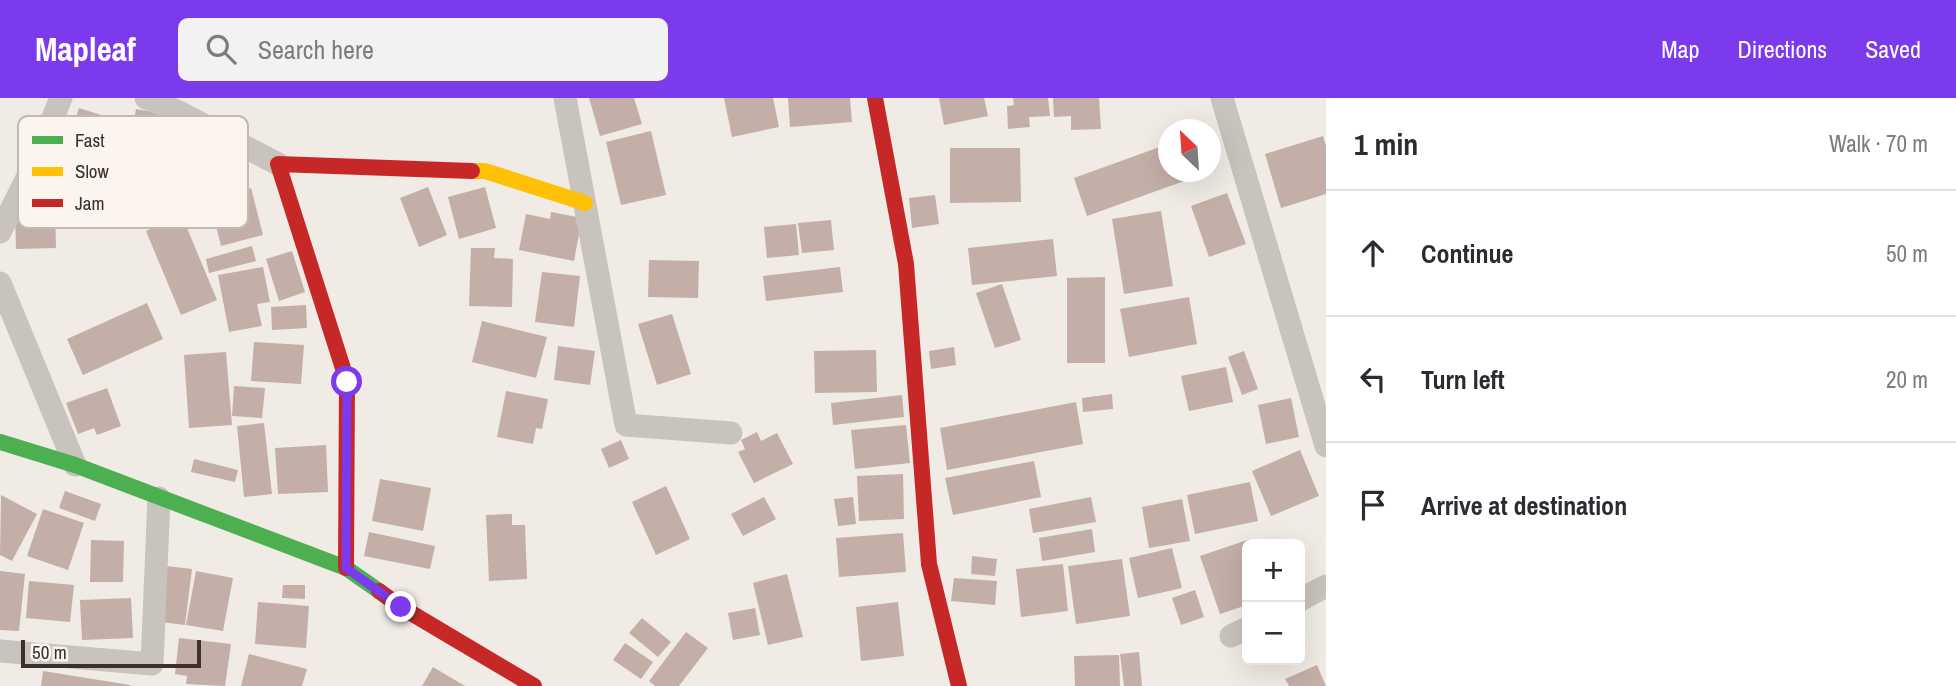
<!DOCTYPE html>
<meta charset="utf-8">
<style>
body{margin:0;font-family:"Archivo Narrow",sans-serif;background:#f2f2f3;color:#2b2b33}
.controls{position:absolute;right:21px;bottom:21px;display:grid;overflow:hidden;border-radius:10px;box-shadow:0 7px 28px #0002}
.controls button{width:63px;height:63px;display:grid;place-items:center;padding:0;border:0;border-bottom:2px solid #e1e1e2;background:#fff;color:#2b2b33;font:35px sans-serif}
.compass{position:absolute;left:1158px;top:21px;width:63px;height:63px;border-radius:50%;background:#fff;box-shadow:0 7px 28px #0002;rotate:335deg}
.scale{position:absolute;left:21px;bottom:18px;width:180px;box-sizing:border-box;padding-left:7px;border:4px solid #3b302b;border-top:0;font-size:19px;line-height:24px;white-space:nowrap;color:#3b302b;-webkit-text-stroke:5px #fbf5ee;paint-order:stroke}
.stop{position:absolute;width:21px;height:21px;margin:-16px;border:5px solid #7c3aed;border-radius:50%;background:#fff}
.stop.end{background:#7c3aed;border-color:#fff;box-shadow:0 2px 7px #0008}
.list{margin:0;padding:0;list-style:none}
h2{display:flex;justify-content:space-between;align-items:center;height:91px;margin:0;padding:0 28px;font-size:30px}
h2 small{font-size:23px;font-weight:400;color:#7c7c81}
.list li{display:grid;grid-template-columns:46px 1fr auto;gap:21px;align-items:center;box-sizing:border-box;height:126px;padding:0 28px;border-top:2px solid #e1e1e2}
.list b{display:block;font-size:26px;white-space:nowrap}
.list em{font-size:23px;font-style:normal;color:#7c7c81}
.icon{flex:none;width:38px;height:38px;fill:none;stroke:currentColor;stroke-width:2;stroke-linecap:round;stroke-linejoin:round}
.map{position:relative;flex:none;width:1326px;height:588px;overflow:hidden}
header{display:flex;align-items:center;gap:42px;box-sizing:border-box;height:98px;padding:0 35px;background:#7c3aed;color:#fff}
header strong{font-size:33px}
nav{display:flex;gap:38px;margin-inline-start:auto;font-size:24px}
.search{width:490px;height:63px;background:#f2f2f3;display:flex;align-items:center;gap:18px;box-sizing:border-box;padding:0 24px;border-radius:10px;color:#7c7c81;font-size:26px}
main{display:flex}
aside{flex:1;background:#fff}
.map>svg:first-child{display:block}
.building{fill:#c3afa7}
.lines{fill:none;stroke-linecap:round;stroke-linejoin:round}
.street{stroke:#c9c3be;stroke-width:23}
.fast{stroke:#4caf50;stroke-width:16}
.slow{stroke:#ffc107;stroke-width:16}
.jam{stroke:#c62828;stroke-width:16}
.route{stroke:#7c3aed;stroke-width:9}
.key{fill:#fbf5ee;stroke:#c1bab4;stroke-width:2}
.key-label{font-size:19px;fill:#3b302b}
</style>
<header>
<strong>Mapleaf</strong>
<div class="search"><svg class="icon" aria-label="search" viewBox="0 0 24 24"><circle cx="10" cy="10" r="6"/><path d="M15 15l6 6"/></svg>Search here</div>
<nav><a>Map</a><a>Directions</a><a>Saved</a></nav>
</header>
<main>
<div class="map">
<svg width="1326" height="588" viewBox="0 0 1326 588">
<rect width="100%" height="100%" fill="#f0ebe5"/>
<path class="building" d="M589 0H634L642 26 600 38Z
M724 0H773L779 29 732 39Z
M788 0H850L852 24 790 29Z
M939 0H984L988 18 944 27Z
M1013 0H1048L1050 18 1029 19 1030 29 1008 31 1007 8 1014 7Z
M1053 0H1099L1101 31 1071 32V18L1054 19Z
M79 10 120 23 105 70 64 58Z
M136 11 175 18 172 34 133 27Z
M651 33 666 97 621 107 606 44Z
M1323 38 1326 48V96L1281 110 1265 56Z
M1168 46V74H1184L1187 82 1087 118 1074 80Z
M950 50H1020L1021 104 950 105Z
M428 89 447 137 419 149 400 100Z
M485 89 496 130 459 141 448 99Z
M251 90 263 137 221 148 215 124 202 127 197 105Z
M1227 95 1246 146 1209 159 1191 108Z
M935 97 939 126 912 130 909 100Z
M1161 113 1173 188 1124 196 1112 121Z
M551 114 582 120 574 163 519 152 526 116 550 121Z
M55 115 56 150 16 151 15 116Z
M182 118 217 202 181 217 146 133Z
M831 122 834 152 802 155 798 125Z
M796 126 799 157 767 160 764 129Z
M1053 141 1057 178 972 187 968 150Z
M252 148 256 163 209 175 206 161Z
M471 150H495L494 160 513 161 512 209 469 208Z
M292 153 305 194 279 203 266 161Z
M649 162 699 163 698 200 648 199Z
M263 169 270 204 257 206 262 228 229 234 218 177Z
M840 169 843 194 766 203 763 178Z
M542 174 580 178 574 229 535 224Z
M1105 179V265H1067V180Z
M1002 186 1021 242 995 250 976 195Z
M1189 199 1197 246 1129 259 1120 211Z
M147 205 163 241 83 277 67 241Z
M306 207 307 230 272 232 271 209Z
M672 216 691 276 657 287 638 226Z
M482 223 547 239 536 280 472 264Z
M254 244 304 247 301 286 251 283Z
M558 248 595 253 590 287 554 282Z
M954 249 956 267 931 271 929 253Z
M876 252 877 294 815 295 814 253Z
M1244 253 1258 291 1242 297 1228 259Z
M226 254 232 327 189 330 184 257Z
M1226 269 1233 304 1189 313 1181 278Z
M234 288 265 290 262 320 232 318Z
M107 290 121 328 97 337 94 330 78 336 66 305Z
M506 293 548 301 542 331 536 330 533 346 497 339Z
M1112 296 1113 311 1083 314 1082 300Z
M902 297 904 319 833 327 831 305Z
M1291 300 1299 339 1266 346 1258 307Z
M1076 304 1083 346 947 372 940 330Z
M264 325 272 396 244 399 237 328Z
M906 327 910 365 855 371 851 332Z
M757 334 761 343 777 335 793 366 754 385 738 354 745 351 741 342Z
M621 342 629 361 609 370 601 351Z
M326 347 328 394 278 396 275 350Z
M1300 352 1319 398 1271 418 1252 373Z
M194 361 238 372 235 384 191 374Z
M1034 363 1041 399 953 417 945 380Z
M903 376 904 421 859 423 857 378Z
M380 381 431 390 423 433 372 423Z
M1250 384 1258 423 1195 436 1187 397Z
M666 388 690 441 656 457 632 404Z
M65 393 101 406 95 423 59 410Z
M1 397 37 416 12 463 0 457Z
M764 399 776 421 743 438 731 416Z
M853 399 856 426 838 428 834 401Z
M1091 399 1096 424 1033 435 1029 411Z
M1182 401 1190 443 1149 450 1142 409Z
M43 411 84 425 68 472 27 458Z
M512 416V427H525L527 481 489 483 486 417Z
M1092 431 1095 454 1042 463 1039 440Z
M369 434 435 448 430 471 364 458Z
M903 435 906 474 839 479 836 440Z
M1250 441 1251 446H1247V507L1220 516 1200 458Z
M91 442 124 443 123 484H90Z
M1172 450 1182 490 1138 500 1129 460Z
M972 458 997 461 995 478 971 476Z
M1122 461 1130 518 1076 526 1068 468Z
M1063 466 1068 513 1021 519 1016 471Z
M166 468 192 471 185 527 160 524Z
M0 473 25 476 19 533 0 532Z
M196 473 233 480 223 533 186 527Z
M787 476 803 539 768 547 753 485Z
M954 480 997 483 995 507 951 503Z
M29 483 74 487 70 524 26 520Z
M283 487H305V501L282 500Z
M1195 492 1204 519 1181 527 1172 500Z
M131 500 133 540 82 542 80 502Z
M258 504 309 508 306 550 255 546Z
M898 504 904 558 861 563 856 509Z
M755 510 760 537 733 542 728 515Z
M642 520 671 544 658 559 629 535Z
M686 534 708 550 679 588H655L649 583Z
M179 540 231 546 225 588 186 586 187 578 175 576Z
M625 545 653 564 641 581 613 562Z
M1139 554 1142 588H1124L1120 556Z
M249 556 307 571 302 588H241Z
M1119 557 1120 588H1075L1074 558Z
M1317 567 1326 588H1289L1285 581Z
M433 569 465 588H422Z
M43 573 130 587V588H41Z"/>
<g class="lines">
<path class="street" d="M146 0 179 14 278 66
M565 0 626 327 731 335
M1222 0 1326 348
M0 134 35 64 61 0
M0 185 75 367
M1300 502 1326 488
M1231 538 1247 530
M0 553 152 566 159 400"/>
<path class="fast" d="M0 344 75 367 346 470 379 493"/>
<path class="slow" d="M472 73H485L585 105"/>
<path class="jam" d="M875 0 906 166 929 466 959 588
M346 470 347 283 278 66 472 73
M379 493 401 509 534 588"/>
</g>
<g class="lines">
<path class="route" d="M347 284 346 470 401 509"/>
</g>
<rect x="18" y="18" width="230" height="112" rx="10" class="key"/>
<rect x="32" y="38" width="31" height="8" fill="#4caf50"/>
<rect x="32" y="69" width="31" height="9" fill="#ffc107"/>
<rect x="32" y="101" width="31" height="8" fill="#c62828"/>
<g class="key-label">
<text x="75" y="49">Fast</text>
<text x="75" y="80">Slow</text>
<text x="75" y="112">Jam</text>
</g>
</svg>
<div class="controls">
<button>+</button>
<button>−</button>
</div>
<svg class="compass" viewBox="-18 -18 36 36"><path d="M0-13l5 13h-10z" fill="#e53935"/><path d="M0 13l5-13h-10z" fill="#7c7c81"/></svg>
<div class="scale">50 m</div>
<div class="stop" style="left:347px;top:284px"></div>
<div class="stop end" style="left:401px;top:509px"></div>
</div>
<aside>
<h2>1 min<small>Walk · 70 m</small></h2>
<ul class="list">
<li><svg class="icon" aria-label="ahead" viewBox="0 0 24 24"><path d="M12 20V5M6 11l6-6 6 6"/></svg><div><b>Continue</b></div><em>50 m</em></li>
<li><svg class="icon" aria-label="left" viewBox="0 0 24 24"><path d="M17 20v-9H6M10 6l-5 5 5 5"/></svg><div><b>Turn left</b></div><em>20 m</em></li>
<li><svg class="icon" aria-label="arrive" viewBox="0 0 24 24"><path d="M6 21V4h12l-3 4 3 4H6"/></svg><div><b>Arrive at destination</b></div></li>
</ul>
</aside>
</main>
